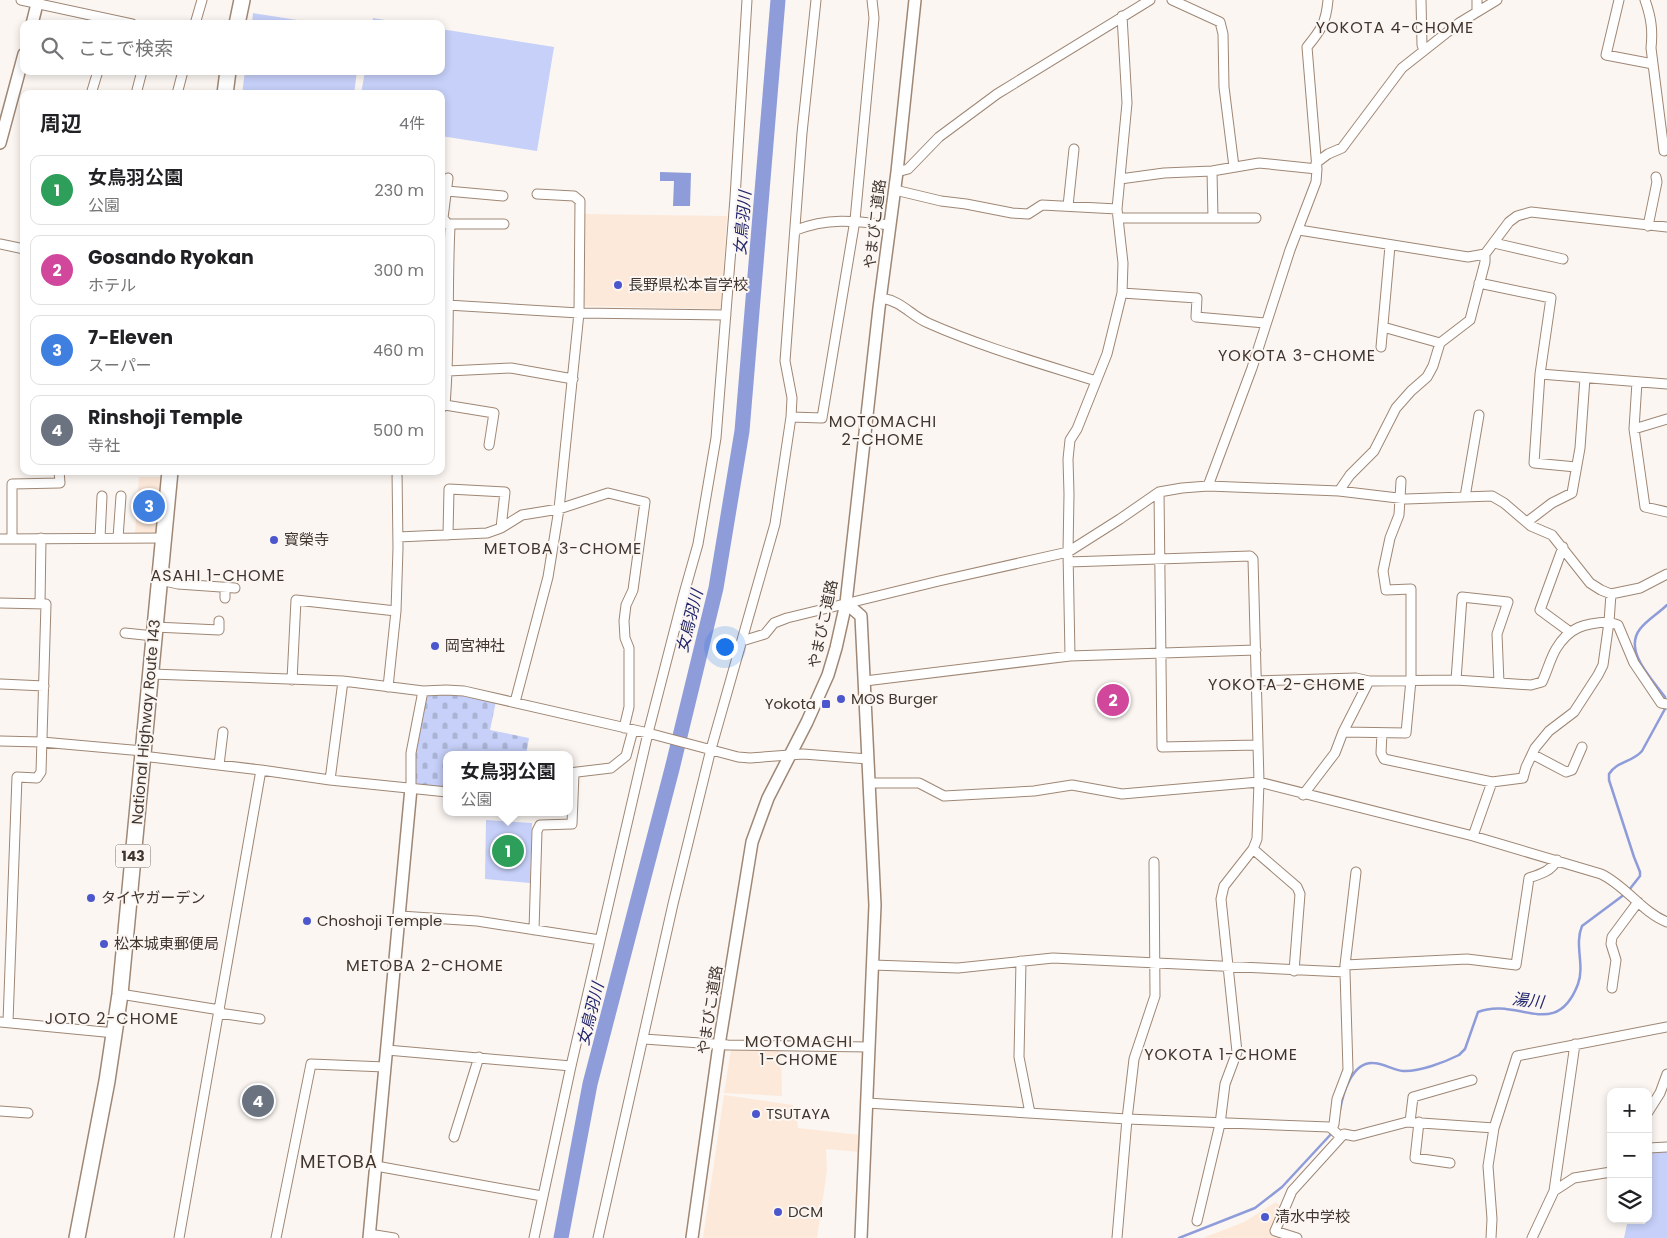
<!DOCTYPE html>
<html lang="ja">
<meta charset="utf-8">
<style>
body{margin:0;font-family:Poppins,"Noto Sans JP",sans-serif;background:#f2f2f2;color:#202124}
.controls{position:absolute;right:15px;bottom:15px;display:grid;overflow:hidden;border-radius:10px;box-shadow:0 2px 8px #0003}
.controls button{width:45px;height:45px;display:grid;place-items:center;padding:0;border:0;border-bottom:1px solid #e0e0e0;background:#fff;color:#202124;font:25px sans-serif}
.you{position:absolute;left:724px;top:646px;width:18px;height:18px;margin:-12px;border:4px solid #fff;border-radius:50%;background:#1a73e8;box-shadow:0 0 0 8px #1a73e833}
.badge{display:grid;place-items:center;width:32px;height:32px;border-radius:50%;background:#4c57cd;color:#fff;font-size:16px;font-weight:700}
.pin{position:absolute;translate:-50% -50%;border:2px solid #fff;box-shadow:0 1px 5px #0006}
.popup{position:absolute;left:443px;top:751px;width:130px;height:65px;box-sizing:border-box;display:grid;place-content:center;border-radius:10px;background:#fff;filter:drop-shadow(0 1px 4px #0005);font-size:16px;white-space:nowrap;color:#757577}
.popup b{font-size:19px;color:#202124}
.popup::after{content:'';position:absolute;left:50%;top:100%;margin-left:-10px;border:10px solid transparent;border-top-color:#fff}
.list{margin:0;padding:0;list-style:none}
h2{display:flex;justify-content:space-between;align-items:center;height:65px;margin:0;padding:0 20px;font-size:21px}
h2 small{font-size:16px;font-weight:400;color:#757577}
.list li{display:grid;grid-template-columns:32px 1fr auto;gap:15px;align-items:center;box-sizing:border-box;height:70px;margin:0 10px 10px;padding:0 10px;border:1px solid #e0e0e0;border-radius:10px}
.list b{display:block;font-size:19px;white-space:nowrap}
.list p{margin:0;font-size:16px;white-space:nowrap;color:#757577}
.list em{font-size:16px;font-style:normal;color:#757577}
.icon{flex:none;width:28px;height:28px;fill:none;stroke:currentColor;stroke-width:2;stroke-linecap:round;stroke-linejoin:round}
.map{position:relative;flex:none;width:1667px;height:1238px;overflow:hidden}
.search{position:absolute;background:#fff;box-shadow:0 2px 8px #0003;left:20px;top:20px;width:425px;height:55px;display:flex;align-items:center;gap:12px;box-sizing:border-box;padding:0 18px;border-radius:10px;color:#757577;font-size:19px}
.panel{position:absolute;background:#fff;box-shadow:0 2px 8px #0003;left:20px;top:90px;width:425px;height:385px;border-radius:10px}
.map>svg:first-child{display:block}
.built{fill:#fde9da}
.cemetery{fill:url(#cemetery-stones)}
.green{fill:#c6d0f8}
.water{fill:#8e9cda}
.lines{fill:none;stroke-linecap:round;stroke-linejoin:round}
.stream{stroke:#8e9cda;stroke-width:2.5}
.river{stroke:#8e9cda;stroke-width:15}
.street-casing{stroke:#9f8775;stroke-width:11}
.secondary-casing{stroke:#9f8775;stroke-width:14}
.highway-casing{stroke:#9f8775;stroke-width:18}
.street{stroke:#fff;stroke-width:9}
.secondary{stroke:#fff;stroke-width:11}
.highway{stroke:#fff;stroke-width:15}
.poi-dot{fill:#4c57cd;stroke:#fbf6f2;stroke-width:2}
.labels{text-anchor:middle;stroke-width:4;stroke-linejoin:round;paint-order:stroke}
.shield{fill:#fbf6f2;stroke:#79706a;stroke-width:1}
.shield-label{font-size:14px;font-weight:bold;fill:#41362f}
.street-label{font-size:15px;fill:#41362f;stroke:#fbf6f2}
.poi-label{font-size:15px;fill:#41362f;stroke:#fbf6f2;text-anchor:start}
.neighbourhood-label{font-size:16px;letter-spacing:1px;fill:#41362f;stroke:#fbf6f2}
.water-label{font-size:16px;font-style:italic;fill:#20246c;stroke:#fbf6f2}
.quarter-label{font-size:18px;letter-spacing:1px;fill:#41362f;stroke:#fbf6f2}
</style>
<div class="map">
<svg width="1667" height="1238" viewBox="0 0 1667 1238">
<defs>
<pattern id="cemetery-stones" width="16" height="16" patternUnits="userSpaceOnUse" patternTransform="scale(1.25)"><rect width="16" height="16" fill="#c6d0f8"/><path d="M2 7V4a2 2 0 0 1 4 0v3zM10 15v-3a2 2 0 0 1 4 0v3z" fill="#abb3d5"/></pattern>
</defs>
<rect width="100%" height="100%" fill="#fbf6f2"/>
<path class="built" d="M584 214 727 216 721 309 583 306Z
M139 477H165L159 535H135Z
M731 1050 781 1051 782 1096 724 1093Z
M724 1095 793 1105 792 1117 797 1120 798 1128 860 1135V1152L826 1149 827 1170 817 1238H703Z
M1276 1202 1282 1208 1271 1235 1279 1238H1203L1244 1222Z"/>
<path class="cemetery" d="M443 692 496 701 490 730 529 738 526 755H447V789L420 785 416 783 415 758 427 697 430 693Z"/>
<path class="green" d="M253 13 323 24H252Z
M373 18 409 24H372Z
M441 29 554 47 537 151 441 136V94H361L365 71H441Z
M245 71H357L354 94H242Z
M486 820 532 823 530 883 485 879Z
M1648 1151H1667V1238H1624L1627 1224H1645L1646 1219H1648Z"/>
<path class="water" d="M660 172 691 173 690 206H673L674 181H660Z"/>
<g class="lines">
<path class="stream" d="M1665 701V697C1652 679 1623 651 1640 629 1647 620 1659 613 1667 605
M1629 890 1640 876V872L1634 857 1609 780V774C1617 761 1633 762 1642 751L1666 707
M1340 1110C1343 1093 1352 1062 1373 1063 1383 1063 1393 1070 1403 1071 1419 1072 1445 1062 1459 1055L1465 1049 1478 1012C1517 996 1556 1042 1578 984 1585 965 1574 945 1582 926L1625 894
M1179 1238 1255 1208 1282 1187 1332 1133"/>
<path class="river" d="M561 1238 590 1084 672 769 716 588 742 431 778 0"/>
<defs>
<path id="street" d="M21 0 132 24
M1172 0 1220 22 1223 34 1224 87 1234 167
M1421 0 1422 45 1424 50
M1477 0V12
M1619 0 1606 55 1653 64
M1645 0C1651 17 1653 30 1651 48L1664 151
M195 24 202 0
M91 94 98 71
M136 94 142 71
M177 94 183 71
M1316 163 1328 154 1342 148 1402 68 1459 23 1497 0
M1212 171 1213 218
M897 172 908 169 939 137 997 94 1150 0
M1120 179 1164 173 1212 171 1259 163 1317 169
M895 190 941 201 966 204 1012 213 1028 214 1042 205 1117 209
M447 191 503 196
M1068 206 1074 149
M441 218H443L450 227C447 286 450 346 445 405L441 408
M443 218 448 178
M1118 218H1256
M447 224H504
M1648 226 1657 182 1656 177
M796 230C829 217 856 221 890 225
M1299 230 1468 257 1485 254 1509 222 1517 216 1531 212 1667 227
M1494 243 1563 259
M0 244 24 249
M1479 283 1551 298 1540 374 1534 463 1576 467
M1122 293 1197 298 1196 317 1265 323
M881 298C902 301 910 315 928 323 982 347 1039 363 1096 381
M447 305 579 313 726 315
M1383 327 1440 343
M1381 347 1390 246
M448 371 511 368 573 379
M1540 374 1667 384
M1637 382 1634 429 1667 419
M445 405 494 413 489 445
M791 417 822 418 855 220 874 18 872 0
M1634 429 1645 507 1667 512
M1208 486 1339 491 1406 499 1492 496 1504 503 1531 526 1552 535 1590 583 1601 590 1611 594 1640 588 1667 574
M1339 491 1350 475 1374 451 1396 408 1411 391 1427 377 1433 366 1440 343 1470 320 1485 262V254
M1159 492 1162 747 1257 745
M1465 497 1479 415
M1527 522 1552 503 1572 493 1580 448 1585 378
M448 535 449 489 505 492 501 528
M398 537 487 533 501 528 522 515 559 509 608 493 645 502 633 590 626 605 624 621 625 638 629 648V707L624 728
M100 538 102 496
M118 538 121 496
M0 539 164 538
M12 539V484L60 483 59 471
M1563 547 1540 610 1570 632
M1068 562 1250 556 1253 559 1259 782 1257 839 1253 849 1224 886 1221 899 1237 1052 1225 1084 1220 1124 1197 1221
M160 580 178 584 235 588
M1611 594 1609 622 1618 625 1634 663 1661 703 1667 704
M225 598V587
M0 603 46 604 41 772 37 778 17 777 8 1022
M40 604 41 538
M155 627 219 630V621
M125 633 154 636
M742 641 765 634 774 623 787 618 939 581 1068 552 1120 519 1159 492 1182 488 1208 486 1252 368 1290 250 1316 182 1317 169 1307 47C1321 30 1326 23 1328 0
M1070 656 1068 552 1069 494 1068 459 1070 440 1077 429 1107 354 1122 293 1123 263 1117 209 1127 103 1122 16
M151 674 343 681 423 691 446 690 464 691 648 733 738 757 750 758 803 754 868 759
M292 680 296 600 396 611
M1456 680 1462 597 1508 602 1497 634 1499 683
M865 681 1070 656 1256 650
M1257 681 1356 678 1369 681 1456 680 1531 685 1542 682C1547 672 1550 659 1556 649 1569 627 1585 623 1609 622L1603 665 1598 675 1574 712 1549 731 1535 748 1526 767 1523 778 1492 782 1384 759 1381 753 1382 733
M1 684 44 686
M388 687 396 611 398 548 397 471
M515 702 548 577 559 509 579 313 580 201 574 196 537 194
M1343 732 1369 681
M0 741 42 742 143 751
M1532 754 1566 772 1572 770 1582 747
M142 756 261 770 330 780 447 792
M219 765 223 732
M569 773 611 768 626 756 633 730
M330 780 343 681
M870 783H919L944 796 1034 791 1072 785 1122 794 1259 782 1473 836 1601 874C1625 885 1643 913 1667 922
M411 788V753L423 691
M1303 795 1335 753 1343 732 1406 733 1411 680V589L1386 590 1383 571 1390 538 1399 515 1401 481
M1473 836 1492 782
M1253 849 1297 887 1300 894 1294 971
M400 916 477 921 600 940
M534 930 537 831 540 825 572 824 574 773
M1021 961 1019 1057 1030 1113
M1345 965 1356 872
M1345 972V965L1467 959 1516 965 1529 878C1541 874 1551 871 1557 860
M1612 988 1616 960 1611 944 1612 937 1638 902
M120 994 220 1010
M219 1013 260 1019
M0 1022 115 1033
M644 1039 728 1045 869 1047
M387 1050 571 1066
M867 1103 1127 1119 1329 1127 1332 1129 1334 1124 1337 1099 1348 1070 1345 972 1053 958 958 968 873 965
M0 1111 28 1113
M1648 1112 1660 1093 1667 1074
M1410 1122 1413 1097 1472 1080
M1419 1122 1415 1158 1450 1163
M1332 1129 1341 1137 1344 1134 1354 1136 1407 1122 1494 1128
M454 1137 479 1057
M1648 1148 1667 1147
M376 1166 542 1196
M1554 1191 1575 1044
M369 1234 394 1238
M179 1238 261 770
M276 1238 311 1064 385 1067
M534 1238 571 1066 648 733 683 597 698 544 716 438 735 198 747 0
M598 1238 673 904 711 749 775 524 791 417 792 398 785 361 802 133 816 0
M1117 1238 1127 1119 1134 1059 1155 996 1154 862
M1297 1238 1275 1231 1292 1191 1341 1137
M1491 1238 1492 1219 1488 1166 1494 1128 1517 1056 1667 1027
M1532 1238 1554 1191 1574 1178 1611 1172"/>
<path id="secondary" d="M32 24 38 0
M0 143 24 54
M846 603 861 616 875 905 861 1238
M369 1238 411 788
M692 1238 719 1045 752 842 768 798 807 722 828 675 836 648 846 603 879 308 897 172 915 0"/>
<path id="highway" d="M237 24 242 0
M225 94 228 71
M77 1238 107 1081 120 994 170 471"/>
</defs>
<use href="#street" class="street-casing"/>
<use href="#secondary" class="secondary-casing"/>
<use href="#highway" class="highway-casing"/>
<use href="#street" class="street"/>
<use href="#secondary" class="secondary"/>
<use href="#highway" class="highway"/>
</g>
<g class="poi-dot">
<circle cx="618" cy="285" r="5"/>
<circle cx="274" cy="540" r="5"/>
<circle cx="435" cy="646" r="5"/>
<circle cx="841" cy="699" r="5"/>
<rect x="821" y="699" width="10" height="10" rx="2.5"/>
<circle cx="91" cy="898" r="5"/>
<circle cx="307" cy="921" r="5"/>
<circle cx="104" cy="944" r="5"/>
<circle cx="756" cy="1114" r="5"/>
<circle cx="778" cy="1212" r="5"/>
<circle cx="1265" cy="1217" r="5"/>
</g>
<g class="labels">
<rect class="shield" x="115.5" y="844.5" width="35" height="23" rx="4"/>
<g class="shield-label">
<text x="133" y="861">143</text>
</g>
<g class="street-label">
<text transform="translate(875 224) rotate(-83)" y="5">やまびこ道路</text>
<text transform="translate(823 624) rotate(-78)" y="5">やまびこ道路</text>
<text transform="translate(146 722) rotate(-85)" y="5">National Highway Route 143</text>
<text transform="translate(710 1010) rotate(-81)" y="5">やまびこ道路</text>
</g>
<g class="poi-label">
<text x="628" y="290">長野県松本盲学校</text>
<text x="284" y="545">寳榮寺</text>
<text x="445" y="651">岡宮神社</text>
<text x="851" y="704">MOS Burger</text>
<text x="816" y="709" text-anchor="end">Yokota</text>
<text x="101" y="903">タイヤガーデン</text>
<text x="317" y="926">Choshoji Temple</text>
<text x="114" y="949">松本城東郵便局</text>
<text x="766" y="1119">TSUTAYA</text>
<text x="788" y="1217">DCM</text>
<text x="1275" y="1222">清水中学校</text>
</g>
<g class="neighbourhood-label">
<text x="1395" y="33">YOKOTA 4-CHOME</text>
<text x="1297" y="361">YOKOTA 3-CHOME</text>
<text x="883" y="427">MOTOMACHI<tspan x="883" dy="18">2-CHOME</tspan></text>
<text x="563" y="554">METOBA 3-CHOME</text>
<text x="218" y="581">ASAHI 1-CHOME</text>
<text x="1287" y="690">YOKOTA 2-CHOME</text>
<text x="425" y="971">METOBA 2-CHOME</text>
<text x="112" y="1024">JOTO 2-CHOME</text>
<text x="799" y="1047">MOTOMACHI<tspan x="799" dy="18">1-CHOME</tspan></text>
<text x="1221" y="1060">YOKOTA 1-CHOME</text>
</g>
<g class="water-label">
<text transform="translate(742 223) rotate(-85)" y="6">女鳥羽川</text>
<text transform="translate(689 621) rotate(-76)" y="6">女鳥羽川</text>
<text transform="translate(1528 1000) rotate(6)" y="6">湯川</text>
<text transform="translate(590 1014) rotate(-76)" y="6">女鳥羽川</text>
</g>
<g class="quarter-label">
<text x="339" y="1168">METOBA</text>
</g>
</g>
</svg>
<div class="controls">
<button>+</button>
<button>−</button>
<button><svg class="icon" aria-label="layers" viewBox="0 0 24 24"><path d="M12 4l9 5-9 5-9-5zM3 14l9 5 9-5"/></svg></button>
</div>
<div class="you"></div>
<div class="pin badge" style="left:508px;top:851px;background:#2e9e5b">1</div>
<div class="popup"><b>女鳥羽公園</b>公園</div>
<div class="pin badge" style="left:1113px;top:700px;background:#d1479c">2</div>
<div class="pin badge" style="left:149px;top:506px;background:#3f7fe0">3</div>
<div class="pin badge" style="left:258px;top:1101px;background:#6b7280">4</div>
<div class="search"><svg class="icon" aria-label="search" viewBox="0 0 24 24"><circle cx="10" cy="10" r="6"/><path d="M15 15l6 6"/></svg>ここで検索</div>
<section class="panel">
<h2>周辺<small>4件</small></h2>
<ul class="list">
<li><span class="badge" style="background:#2e9e5b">1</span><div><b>女鳥羽公園</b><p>公園</p></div><em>230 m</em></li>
<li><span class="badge" style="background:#d1479c">2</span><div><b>Gosando Ryokan</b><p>ホテル</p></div><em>300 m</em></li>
<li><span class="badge" style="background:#3f7fe0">3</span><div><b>7-Eleven</b><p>スーパー</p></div><em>460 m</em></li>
<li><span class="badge" style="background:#6b7280">4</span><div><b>Rinshoji Temple</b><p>寺社</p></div><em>500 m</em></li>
</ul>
</section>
</div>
